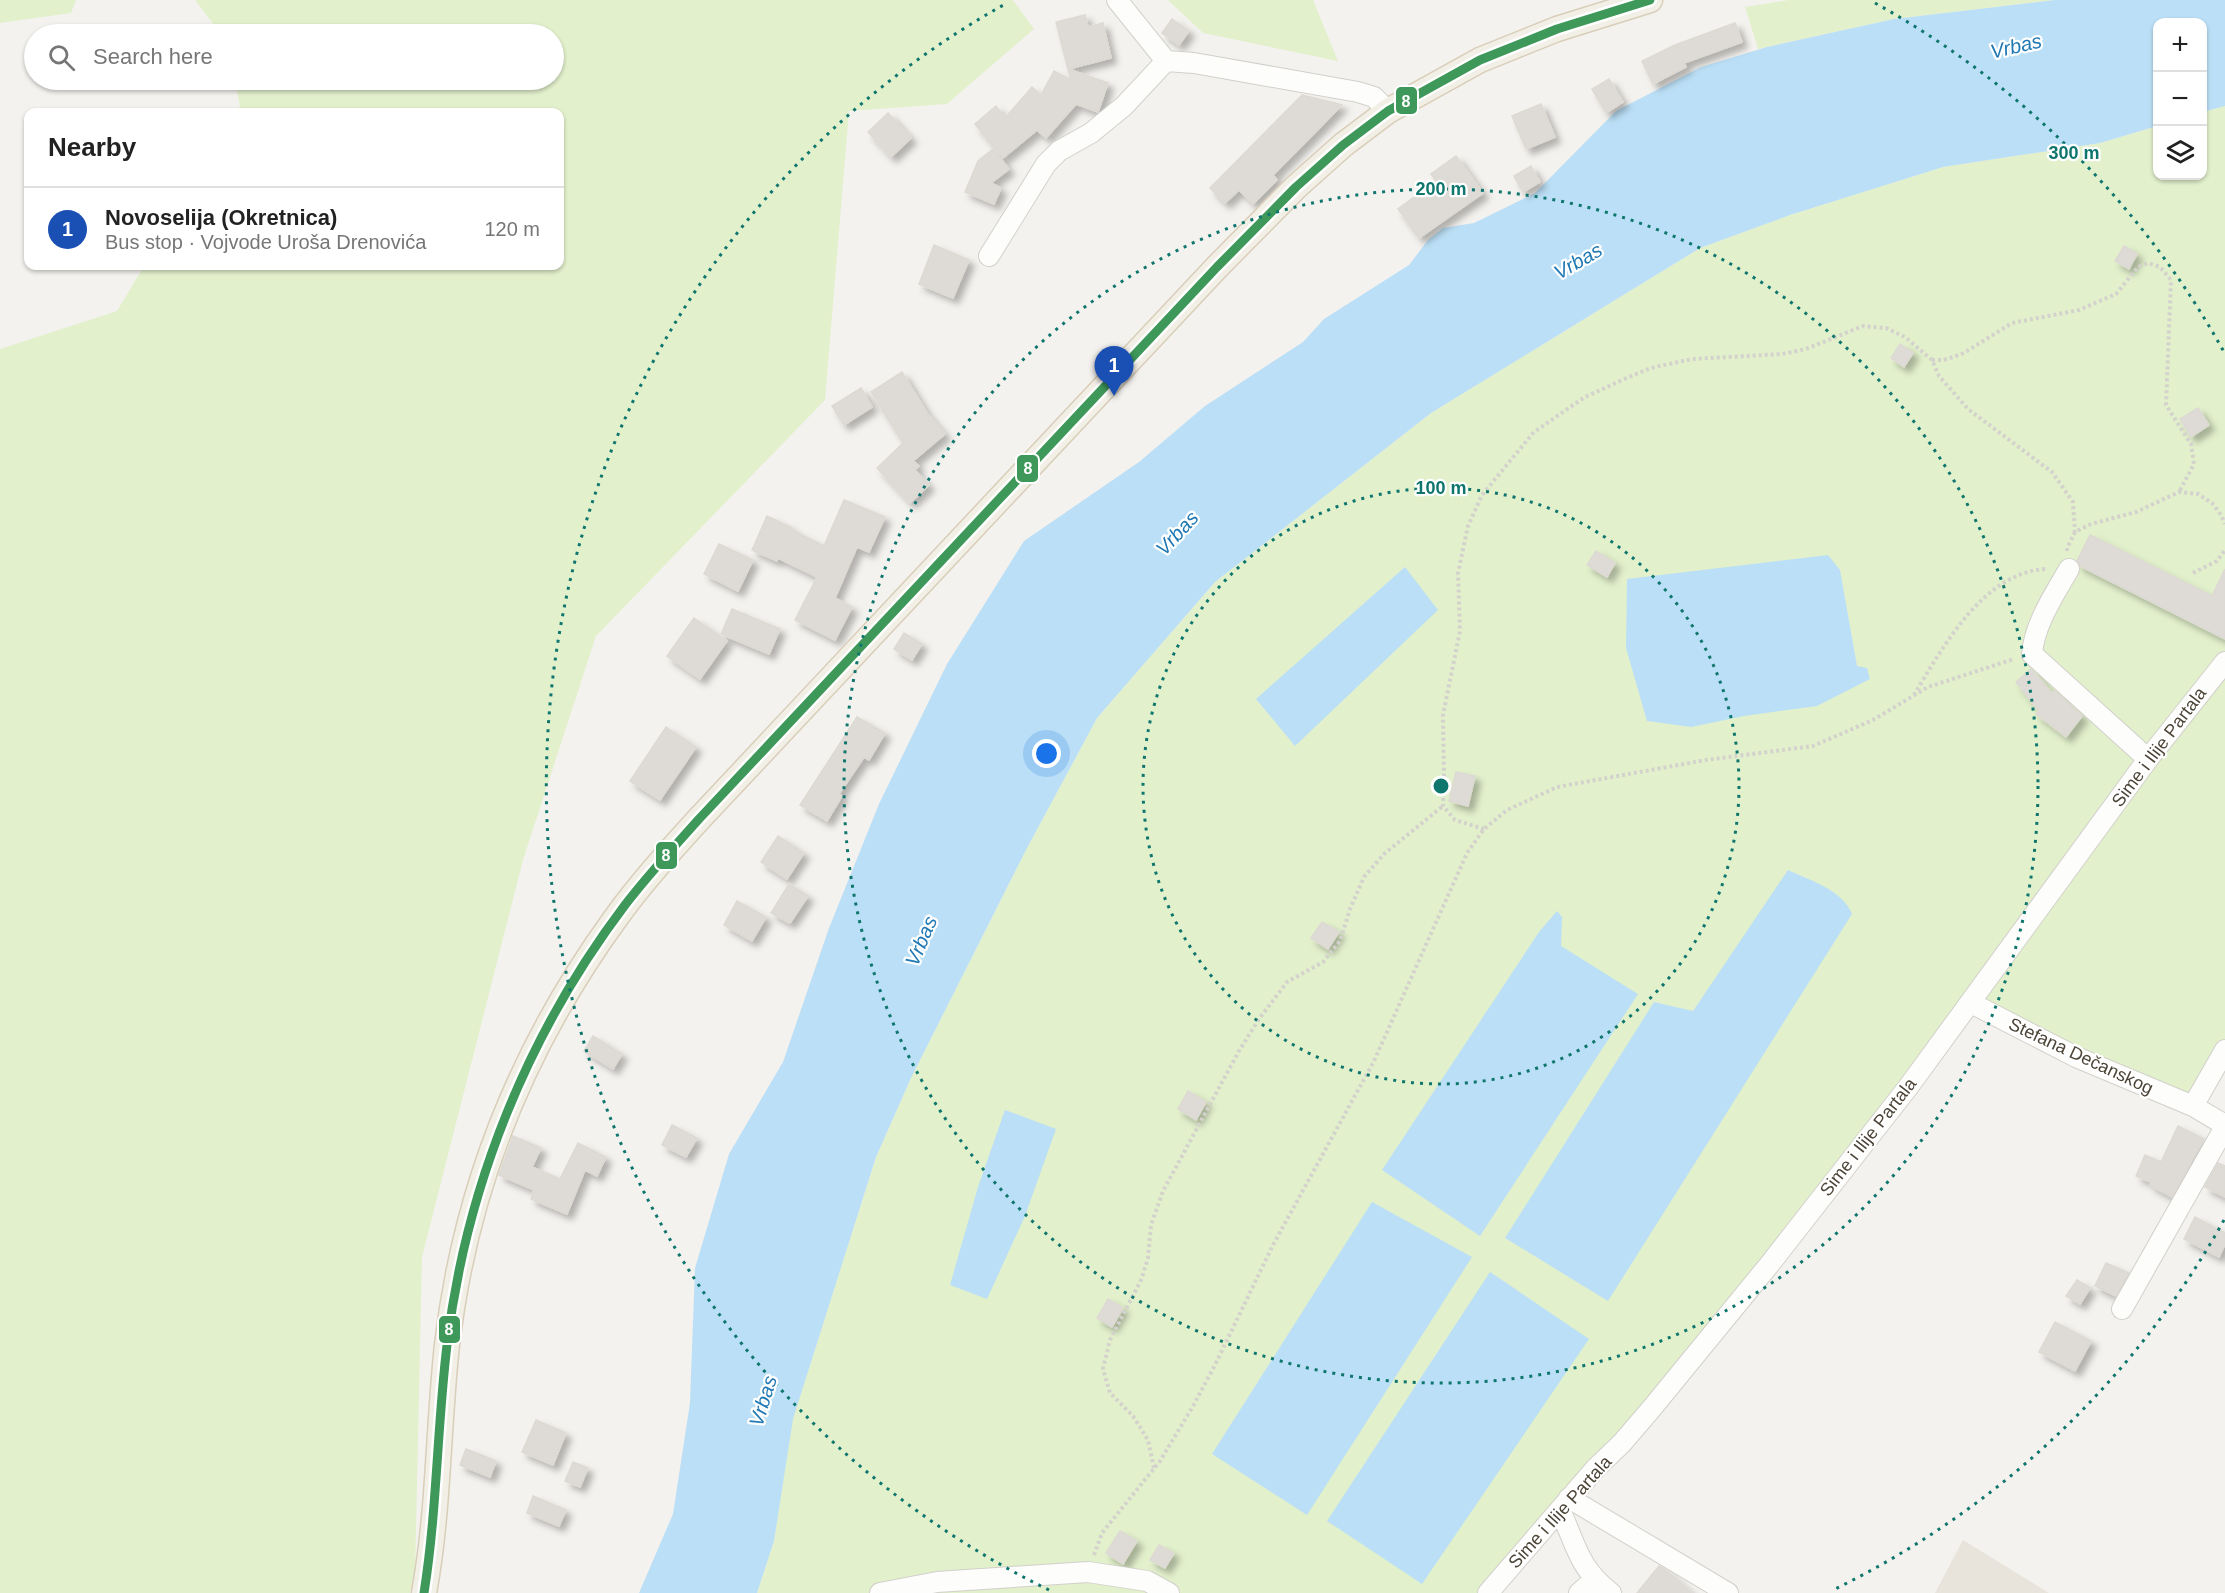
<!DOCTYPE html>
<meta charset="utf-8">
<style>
body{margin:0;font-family:Arial,sans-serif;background:#f2f2f2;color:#222}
.controls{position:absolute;right:18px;top:18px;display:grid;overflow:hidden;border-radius:12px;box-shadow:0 2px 4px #0004}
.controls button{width:54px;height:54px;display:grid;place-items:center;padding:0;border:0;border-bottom:2px solid #e0e0e0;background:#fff;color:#222;font:30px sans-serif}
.you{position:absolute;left:1047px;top:754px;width:21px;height:21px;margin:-15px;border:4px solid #fff;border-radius:50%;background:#1a73e8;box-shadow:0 0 0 9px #1a73e833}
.badge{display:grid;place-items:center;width:39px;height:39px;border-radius:50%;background:#ea580c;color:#fff;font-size:20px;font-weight:700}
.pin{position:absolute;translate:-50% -50px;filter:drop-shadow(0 2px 3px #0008)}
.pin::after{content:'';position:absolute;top:32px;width:21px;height:18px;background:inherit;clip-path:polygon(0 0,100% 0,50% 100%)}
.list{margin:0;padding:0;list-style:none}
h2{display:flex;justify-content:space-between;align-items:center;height:78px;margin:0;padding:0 24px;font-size:26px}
h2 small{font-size:20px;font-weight:400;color:#767676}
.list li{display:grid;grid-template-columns:39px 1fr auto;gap:18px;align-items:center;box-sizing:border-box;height:84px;padding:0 24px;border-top:2px solid #e0e0e0}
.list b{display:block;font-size:22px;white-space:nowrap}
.list p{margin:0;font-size:20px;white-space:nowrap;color:#767676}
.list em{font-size:20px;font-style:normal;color:#767676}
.icon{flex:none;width:33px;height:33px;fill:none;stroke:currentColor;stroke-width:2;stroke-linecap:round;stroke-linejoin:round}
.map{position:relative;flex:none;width:2225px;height:1593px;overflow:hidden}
.search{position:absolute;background:#fff;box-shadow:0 2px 4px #0004;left:24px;top:24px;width:540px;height:66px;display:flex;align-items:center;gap:15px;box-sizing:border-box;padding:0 21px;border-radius:33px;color:#767676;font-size:22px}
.panel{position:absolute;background:#fff;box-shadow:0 2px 4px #0004;left:24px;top:108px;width:540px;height:162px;border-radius:12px}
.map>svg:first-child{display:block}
.residential{fill:#e8e4db}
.green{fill:#e2f0cc}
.water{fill:#bbdff6}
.building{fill:#dedbd6;stroke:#ddd9d3;stroke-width:1.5;filter:url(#shadow)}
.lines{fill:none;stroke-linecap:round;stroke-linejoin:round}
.minor-casing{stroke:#d2d0cb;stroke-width:22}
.major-casing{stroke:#d8ceb9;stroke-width:27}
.path{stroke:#d4d2cc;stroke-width:4;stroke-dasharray:3 3;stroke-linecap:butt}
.minor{stroke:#fdfdfc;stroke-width:20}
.major{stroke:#f2efe6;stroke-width:24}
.bus-1-casing{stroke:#fff;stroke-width:14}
.bus-1{stroke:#3e9859;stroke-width:9}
.ring{fill:none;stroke:#0f766e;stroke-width:3;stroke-dasharray:3 6}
.labels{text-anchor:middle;stroke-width:4.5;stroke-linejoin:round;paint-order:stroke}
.street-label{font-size:18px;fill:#4c4437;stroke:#fff}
.water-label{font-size:20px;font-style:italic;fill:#2079b4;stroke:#fff}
.centre{fill:#0f766e;stroke:#fff;stroke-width:3}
.ring-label{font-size:18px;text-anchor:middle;font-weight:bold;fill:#0f766e;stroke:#fff;stroke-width:4.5;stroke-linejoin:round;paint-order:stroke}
.line-badge{stroke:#fff;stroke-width:2}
.badge-label{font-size:16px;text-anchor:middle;font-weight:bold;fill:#fff}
</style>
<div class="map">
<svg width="2225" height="1593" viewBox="0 0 2225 1593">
<defs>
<filter id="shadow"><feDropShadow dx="5.5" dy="5.5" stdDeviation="3" flood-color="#0004"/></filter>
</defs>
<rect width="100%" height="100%" fill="#f4f2ee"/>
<path class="residential" d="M1963 1540 2049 1593H1935Z"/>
<path class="green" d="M0 0H76L71 13 0 23Z
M195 0H1013L1034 29 947 104 849 111 825 400 596 636 523 860 422 1257 415 1576 410 1593H0V349L117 311 144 266H560V112H236L240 106 235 80H554V34H221Z
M1168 0H1313L1338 61 1203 33Z
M1789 0H2055L1894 19 1758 49 1745 7Z
M2225 106V1039L2184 1103 1971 1003 1909 1086 1488 1593H757L774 1541 792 1421 876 1157 911 1078 1026 850 1097 718 1215 582 1431 413 1700 248 1790 215 1943 167 2100 143 2157 126 2158 176H2202L2203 112Z"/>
<path class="water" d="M2055 0H2225V106L2203 112 2202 22H2158L2157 126 2100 143 1943 167 1790 215 1700 248 1431 413 1215 582 1097 718 1026 850 911 1078 876 1157 793 1419 774 1541 757 1593H639L673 1514 690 1403 695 1268 729 1154 783 1062 829 928 879 804 947 664 1024 541 1139 462 1205 406 1303 342 1324 319 1409 265 1428 240 1443 228 1474 223 1535 193 1616 111 1701 67 1767 47 1894 19Z
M1828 555 1840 570 1857 666 1867 668 1870 679 1817 706 1744 716 1691 727 1647 721 1626 648 1627 579Z
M1405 567 1438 610 1295 746 1256 699Z
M1788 870C1809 880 1843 890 1852 914L1608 1301 1505 1238 1654 1002 1693 1011Z
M1557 911 1562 917 1561 946 1638 994 1480 1236 1382 1170 1539 932Z
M1005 1110 1056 1129 1025 1216 987 1299 950 1285 978 1187Z
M1372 1202 1472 1257 1307 1515 1212 1454Z
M1490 1272 1589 1339 1422 1584 1327 1521Z"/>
<path class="building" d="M1085 15 1088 27 1103 23 1111 58 1068 69 1056 22Z
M1172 19 1189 31 1179 45 1162 33Z
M1735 23 1742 42 1684 63 1686 67 1653 84 1642 61 1675 45Z
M1068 69 1108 83 1098 112 1076 104 1046 138 1037 130 1003 158 975 124 996 106 1005 118 1032 87 1041 95 1054 71 1071 80Z
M1609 79 1623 102 1606 113 1592 89Z
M1302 95 1342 105 1273 175 1277 180 1253 204 1239 190 1225 203 1210 188Z
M1541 104 1555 137 1526 149 1512 116Z
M888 113 911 138 891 157 868 132Z
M993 149 1009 169 991 183 1001 188 994 204 965 192 978 161Z
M1456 156 1483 193 1419 238 1398 209 1436 181 1431 174Z
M1531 166 1540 182 1523 192 1514 176Z
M934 245 969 260 953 298 919 284Z
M2124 246 2137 254 2129 269 2115 261Z
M1900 344 1913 353 1904 367 1891 358Z
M902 372 927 413 945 434 913 461 919 466 915 470 929 485 910 503 877 468 903 443 871 392Z
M861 388 872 407 844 425 832 406Z
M2198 408 2209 425 2191 437 2180 419Z
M844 500 885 517 869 552 857 547 835 598 852 607 835 640 795 620 817 577 778 558 777 561 752 550 767 516 791 527 790 529 824 546Z
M2090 535 2212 596 2225 569V639L2080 566 2077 561Z
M719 544 753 560 738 591 704 574Z
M1596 551 1615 563 1607 577 1587 565Z
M732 609 780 629 769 654 721 634Z
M694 618 727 641 700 679 667 656Z
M904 633 922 644 912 660 894 649Z
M2031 669 2052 693 2055 691 2082 716 2066 737 2036 714 2039 711 2016 682Z
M857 717 885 733 869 760 864 757 839 794 842 796 827 821 800 805Z
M666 727 696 747 660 800 630 781Z
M1456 772 1475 776 1468 806 1449 801Z
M778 836 804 853 787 879 761 862Z
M789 884 808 896 790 923 771 913Z
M737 901 766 917 752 941 724 925Z
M1322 922 1339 932 1328 949 1311 938Z
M593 1036 622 1054 613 1069 584 1051Z
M1188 1091 1206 1102 1196 1120 1178 1109Z
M672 1125 697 1138 686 1157 662 1145Z
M2178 1126 2204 1139 2172 1197 2150 1185 2151 1182 2136 1176 2145 1155 2161 1162Z
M513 1136 541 1148 532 1167 560 1179 578 1143 606 1157 597 1176 585 1170 567 1214 531 1199 534 1190 499 1175Z
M2218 1163 2225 1166V1197L2205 1187Z
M2195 1217 2225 1233V1244L2219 1257 2184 1239Z
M2106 1263 2129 1273 2116 1296 2095 1286Z
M2077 1280 2090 1288 2080 1304 2066 1296Z
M1108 1299 1123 1308 1112 1327 1097 1318Z
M2055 1322 2091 1341 2075 1371 2039 1352Z
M536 1420 566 1433 553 1465 522 1452Z
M466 1449 496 1461 490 1477 460 1465Z
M573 1462 588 1468 580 1487 565 1481Z
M533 1496 566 1510 559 1526 527 1513Z
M1120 1531 1137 1541 1123 1564 1106 1553Z
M1159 1545 1174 1553 1165 1568 1150 1560Z
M1659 1566 1663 1568 1692 1593H1637Z"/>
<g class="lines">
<defs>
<path id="minor" d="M1117 0 1166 61 1194 63 1358 92 1374 97 1388 111
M989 256 1046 164 1059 151 1091 133 1124 106 1166 61
M2069 569C2054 595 2034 625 2032 654L2148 759
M1971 1003 2076 1057 2193 1106 2225 1125
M2193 1106 2225 1050
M2122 1309 2225 1127
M1569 1498 1728 1593
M1560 1510C1576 1545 1579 1569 1611 1593
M880 1593 937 1582 1088 1572 1147 1581 1169 1593
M1488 1593 1595 1469 1622 1443 1652 1408 1769 1265 1909 1086 2148 759 2225 662
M1579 1593 1594 1580"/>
<path id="major" d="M424 1593C439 1511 438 1427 447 1345 465 1189 523 1046 615 919 640 884 670 851 699 819L1217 267 1296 187 1343 145 1388 111 1480 60 1557 29 1650 0"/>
</defs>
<use href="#minor" class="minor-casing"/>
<use href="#major" class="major-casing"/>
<path class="path" d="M1932 360H1944L1964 353 2012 323 2079 310 2116 294 2138 267 2148 263 2160 267 2171 280 2166 405 2191 444 2194 464 2179 492
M2067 551V548L2075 532 2091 524 2136 512 2179 492 2198 494 2212 503 2221 515 2225 524
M2193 573 2217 561 2225 550
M1914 695C1943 647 1984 571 2047 569
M1484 829 1455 820 1443 806 1444 778 1443 715 1460 631 1458 573 1468 526 1482 495 1534 432 1585 397 1629 377 1651 368 1692 359 1782 354 1806 349 1863 326 1886 328 1905 337 1932 360 1939 376 1968 409 2052 472 2073 502 2075 532
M1154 1468 1148 1440 1133 1416 1110 1393 1103 1369 1110 1340 1141 1280 1148 1258 1151 1225 1163 1191 1239 1051 1259 1019 1287 982 1323 962 1340 941 1350 909 1364 877 1384 854 1443 806
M1094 1555 1102 1533 1160 1461 1192 1408 1215 1365 1273 1245 1374 1061 1467 853 1484 829 1507 810 1557 787 1706 760 1813 746 1873 720 1928 687 2014 659"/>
<use href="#minor" class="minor"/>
<use href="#major" class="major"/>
<defs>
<path id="bus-1" d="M424 1593C437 1511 437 1428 447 1345 466 1186 528 1033 625 905 648 875 674 847 699 819L1217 267 1296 187 1343 145 1388 111 1480 60 1557 29 1650 0"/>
</defs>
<use href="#bus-1" class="bus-1-casing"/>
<use href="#bus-1" class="bus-1"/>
</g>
<g class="ring">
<circle cx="1441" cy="786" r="298"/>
<circle cx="1441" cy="786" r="597"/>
<path d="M2224 1220A895 895 0 0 1 1833 1590M1049 1590A895 895 0 0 1 1007 3M1875 3A895 895 0 0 1 2224 352"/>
</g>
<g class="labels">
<g class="street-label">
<text transform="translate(2159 747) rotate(-53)" y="6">Sime i Ilije Partala</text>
<text transform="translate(2081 1056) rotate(25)" y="6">Stefana Dečanskog</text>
<text transform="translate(1868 1137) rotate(-52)" y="6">Sime i Ilije Partala</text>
<text transform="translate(1560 1512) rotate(-48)" y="6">Sime i Ilije Partala</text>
</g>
<g class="water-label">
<text transform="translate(2016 46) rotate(-13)" y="7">Vrbas</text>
<text transform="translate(1578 261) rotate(-30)" y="7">Vrbas</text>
<text transform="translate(1177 533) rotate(-47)" y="7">Vrbas</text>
<text transform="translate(921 941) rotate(-67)" y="7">Vrbas</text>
<text transform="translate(763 1401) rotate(-73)" y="7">Vrbas</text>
</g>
</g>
<circle cx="1441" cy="786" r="9" class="centre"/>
<g class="ring-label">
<text x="2074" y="159">300 m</text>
<text x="1441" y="195">200 m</text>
<text x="1441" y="494">100 m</text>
</g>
<g class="line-badge">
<rect x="1395" y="86" width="23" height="29" rx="6" fill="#3e9859"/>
<rect x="1016" y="454" width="23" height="29" rx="6" fill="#3e9859"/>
<rect x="655" y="841" width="23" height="29" rx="6" fill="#3e9859"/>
<rect x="438" y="1315" width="23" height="29" rx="6" fill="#3e9859"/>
</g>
<g class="badge-label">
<text x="1406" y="107">8</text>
<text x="1028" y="474">8</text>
<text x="666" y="861">8</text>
<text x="449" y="1335">8</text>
</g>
</svg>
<div class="controls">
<button>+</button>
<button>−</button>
<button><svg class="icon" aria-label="layers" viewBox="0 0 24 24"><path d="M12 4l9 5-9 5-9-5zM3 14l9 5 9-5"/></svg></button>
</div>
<div class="you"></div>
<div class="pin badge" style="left:1114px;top:396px;background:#1a4fb4">1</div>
<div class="search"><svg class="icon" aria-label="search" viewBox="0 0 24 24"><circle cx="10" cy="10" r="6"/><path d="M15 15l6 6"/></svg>Search here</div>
<section class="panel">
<h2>Nearby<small></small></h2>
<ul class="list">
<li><span class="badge" style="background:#1a4fb4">1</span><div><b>Novoselija (Okretnica)</b><p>Bus stop · Vojvode Uroša Drenovića</p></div><em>120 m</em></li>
</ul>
</section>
</div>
